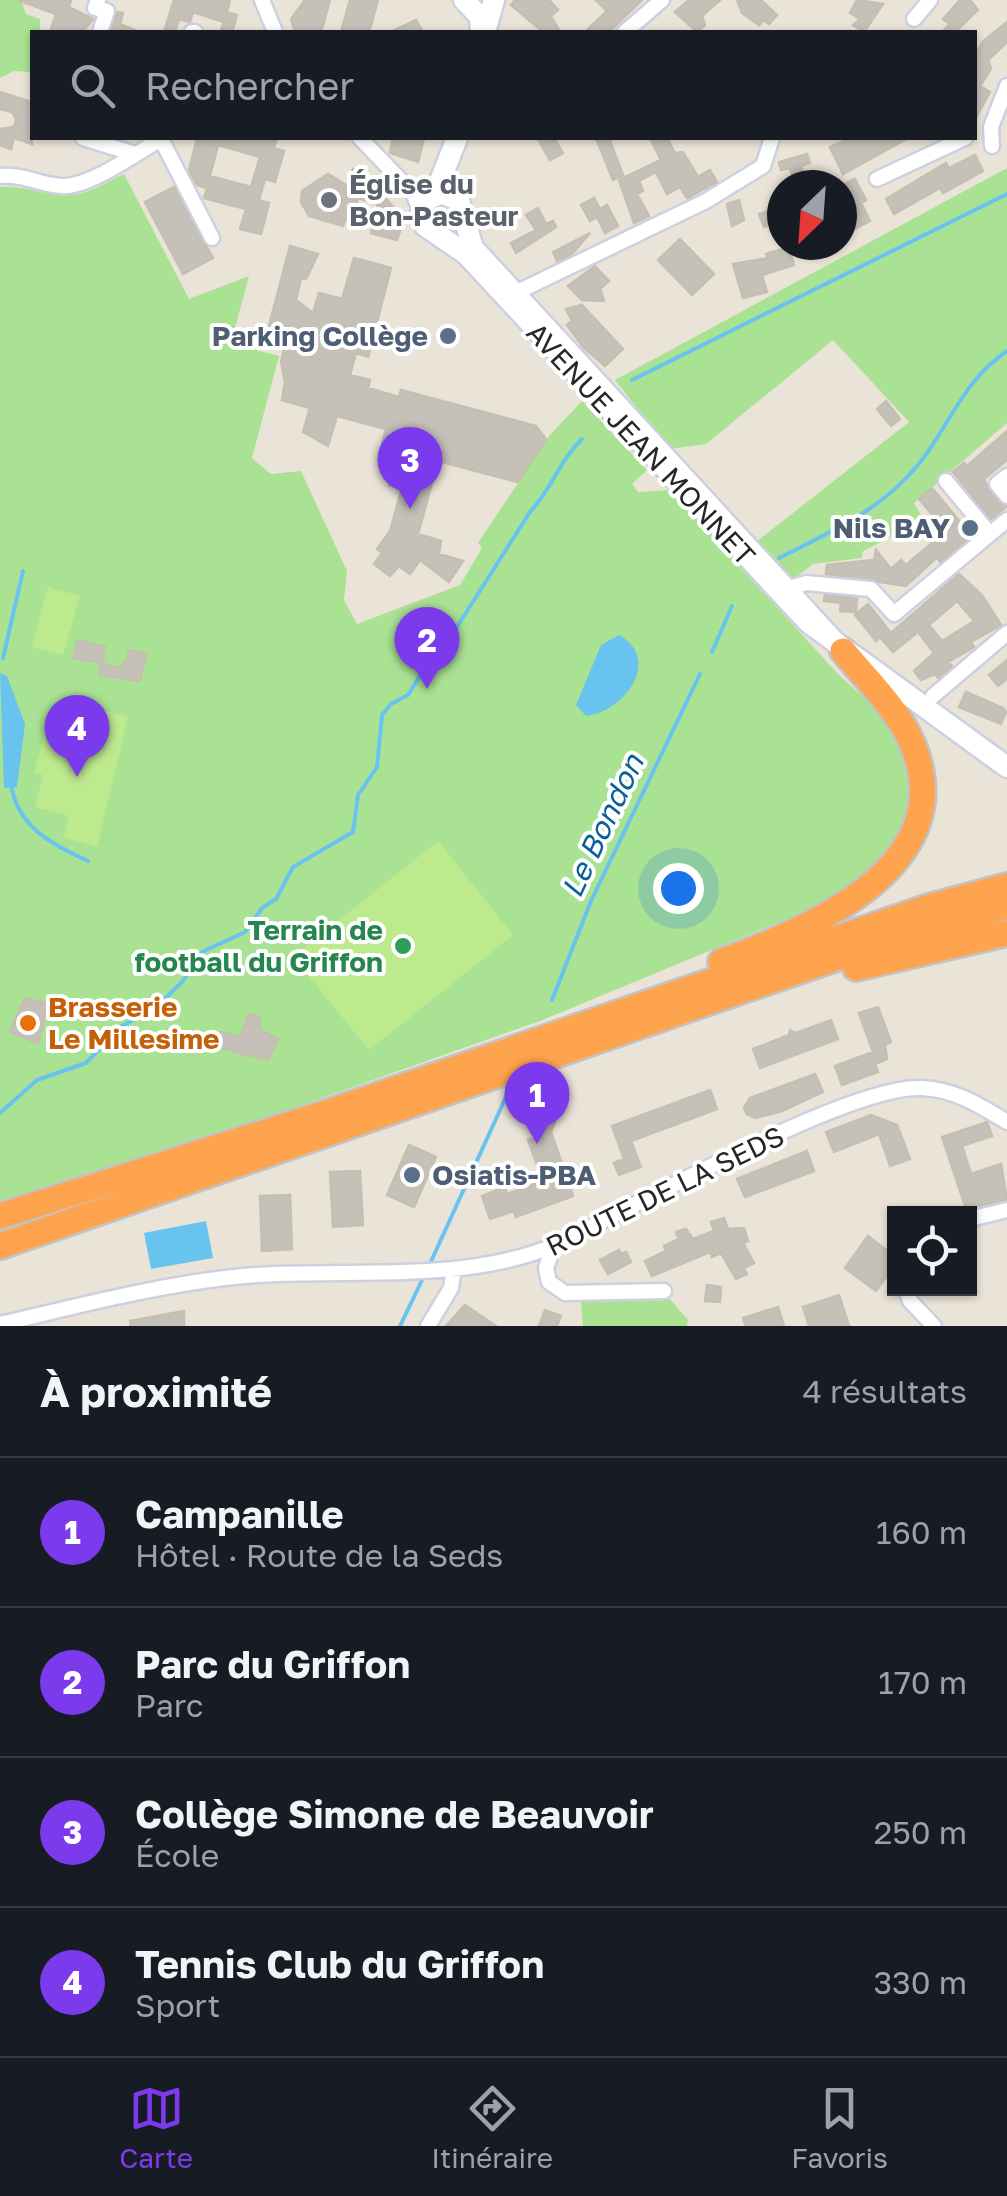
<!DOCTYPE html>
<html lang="fr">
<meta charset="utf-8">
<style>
body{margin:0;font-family:"Golos Text",sans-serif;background:#20242c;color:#f1f3f6}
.controls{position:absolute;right:30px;bottom:30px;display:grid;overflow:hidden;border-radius:0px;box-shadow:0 2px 8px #0004}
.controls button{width:90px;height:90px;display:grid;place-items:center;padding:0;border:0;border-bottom:2px solid #363941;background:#171b24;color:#f1f3f6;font:50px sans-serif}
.compass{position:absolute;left:767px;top:170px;width:90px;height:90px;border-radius:50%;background:#171b24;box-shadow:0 2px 8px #0004;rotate:205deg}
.you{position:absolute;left:678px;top:888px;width:35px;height:35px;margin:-25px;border:8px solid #fff;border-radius:50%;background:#1a73e8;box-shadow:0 0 0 15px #1a73e833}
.badge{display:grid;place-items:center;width:65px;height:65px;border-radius:50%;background:#7c3aed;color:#fff;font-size:32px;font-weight:700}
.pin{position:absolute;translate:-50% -82px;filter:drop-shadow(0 2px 5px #0008)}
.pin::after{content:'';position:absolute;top:52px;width:35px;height:30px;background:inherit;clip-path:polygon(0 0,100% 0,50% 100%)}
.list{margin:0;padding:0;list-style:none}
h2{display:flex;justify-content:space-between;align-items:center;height:130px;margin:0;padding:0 40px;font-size:42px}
h2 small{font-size:32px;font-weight:400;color:#9ea1a6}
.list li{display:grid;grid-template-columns:65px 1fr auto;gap:30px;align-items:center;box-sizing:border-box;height:150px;padding:0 40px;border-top:2px solid #363941}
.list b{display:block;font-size:38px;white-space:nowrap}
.list p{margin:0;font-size:32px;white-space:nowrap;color:#9ea1a6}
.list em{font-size:32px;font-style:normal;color:#9ea1a6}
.icon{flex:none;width:55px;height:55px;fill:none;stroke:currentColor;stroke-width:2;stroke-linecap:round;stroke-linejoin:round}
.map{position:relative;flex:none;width:1007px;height:1326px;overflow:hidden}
.search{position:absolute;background:#171b24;box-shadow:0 2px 8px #0004;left:30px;right:30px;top:30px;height:110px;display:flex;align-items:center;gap:25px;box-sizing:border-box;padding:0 35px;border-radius:0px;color:#9ea1a6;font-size:38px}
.sheet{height:730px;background:#171b24}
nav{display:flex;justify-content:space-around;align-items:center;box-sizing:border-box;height:140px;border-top:2px solid #363941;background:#171b24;font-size:28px;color:#9ea1a6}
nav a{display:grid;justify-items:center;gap:5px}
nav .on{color:#7c3aed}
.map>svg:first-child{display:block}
.green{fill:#aae293}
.pitch{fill:#beea8e}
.water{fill:#68c4ef}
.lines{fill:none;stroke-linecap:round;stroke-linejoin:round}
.stream{stroke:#68c4ef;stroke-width:4}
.building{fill:#c5c0b8;stroke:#c5bfb2;stroke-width:2.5;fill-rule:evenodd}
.street-casing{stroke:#cdd0e1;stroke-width:19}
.secondary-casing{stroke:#cdd0e1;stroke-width:25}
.highway-casing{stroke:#c3c3c3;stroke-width:30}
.street{stroke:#fff;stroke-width:14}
.secondary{stroke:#fff;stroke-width:20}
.highway{stroke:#ffa44e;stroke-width:25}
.worship-dot{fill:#6b7280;stroke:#fff;stroke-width:4}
.service-dot{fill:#5c6f8a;stroke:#fff;stroke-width:4}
.leisure-dot{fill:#2e9e5b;stroke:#fff;stroke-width:4}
.food-dot{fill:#e8710a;stroke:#fff;stroke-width:4}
.labels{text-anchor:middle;stroke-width:8;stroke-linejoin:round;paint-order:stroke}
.worship-label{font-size:28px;font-weight:bold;fill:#5b616d;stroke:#fff;text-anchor:start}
.service-label{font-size:28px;font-weight:bold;fill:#4e5e75;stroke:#fff;text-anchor:end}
.street-label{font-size:28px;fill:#272727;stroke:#fff}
.leisure-label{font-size:28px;font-weight:bold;fill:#27864d;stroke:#fff;text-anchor:end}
.food-label{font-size:28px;font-weight:bold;fill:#c56008;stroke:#fff;text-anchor:start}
.water-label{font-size:30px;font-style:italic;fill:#0b5f97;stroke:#fff}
</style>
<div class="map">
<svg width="1007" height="1326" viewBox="0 0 1007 1326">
<rect width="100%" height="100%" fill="#eae3d8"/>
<path class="green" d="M0 0H21L26 14 40 19V32H32V72L14 71 0 78Z
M1007 168V423L914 503 921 515 917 534 908 539 893 536 863 551 862 558 813 564 791 581 756 542 909 422 833 340 706 444 669 449 615 380Z
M124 174 189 299 249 276 231 343 279 356 252 458 271 474 301 471 347 571 344 600 357 624 460 585 482 548 478 543 550 435 582 401 647 470 632 484 638 492 670 490 837 673 873 706 901 748 911 785 903 834 861 885 820 905 540 1021 187 1146 0 1205V187C27 185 53 199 79 194 94 191 110 180 124 174Z
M670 1299 688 1320 687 1326H583L581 1302Z"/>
<path class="pitch" d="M48 587 80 596 63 655 32 647Z
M53 705 89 717 93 707 128 717 97 847 63 837 69 816 35 807 43 775 34 772Z
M438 841 513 935 369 1050 293 957Z"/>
<path class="water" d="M619 635C663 660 624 712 586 716L576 705 601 645Z
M0 673 7 676 25 724 17 787 4 788Z
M206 1221 213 1258 151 1269 144 1233Z"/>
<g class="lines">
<path class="stream" d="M632 380 1007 194
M779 558C824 535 873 514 908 476 947 436 958 384 1007 351
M712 652 732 606
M3 658 23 571
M11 784C17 827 53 845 88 861
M552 1000 591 901 700 674
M0 1113 37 1080 86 1063 122 1026 155 1008 183 981 202 952 245 932 262 908 276 899 293 867 353 832 358 795 377 767 382 715 391 704 408 695 429 661 448 641 530 512C552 489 559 461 582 439
M428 1268 506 1097
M400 1326 424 1276"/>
</g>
<path class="building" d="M18 0H71L69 7 93 19 83 32H50L56 14Z
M174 0H230L227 12 237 15 232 32H220L224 22 193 12 190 22 179 19 175 32H164Z
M305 0H330L321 32H295L291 19Z
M350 0H378L369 32H341Z
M515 0H549L558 10 551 16 560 32H543L511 5Z
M596 0H642L609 32H585L607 11Z
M689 0H720L702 16 705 25 697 32 675 12Z
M737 0H761L777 15 769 24 764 20 759 25 742 13Z
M857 0 883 4 864 32 853 25 860 19 850 13Z
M960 0H970L978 10 955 32H942L950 24 943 19Z
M117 12 123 13 120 24 139 32H111Z
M416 20 423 32H390Z
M1007 22V42L988 60 991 69 980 86 990 92 974 121V60L982 42Z
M0 92 28 101 32 110V144L14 138 11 149 0 145V129L14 127 16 119 12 112 0 109Z
M203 138H277L274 148 284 151 275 182 265 179 259 200 269 203 261 234 240 229 246 209 204 198 207 188 197 185 189 170 197 139 218 145ZM218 145 260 157 251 187 210 176Z
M393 138H424L418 162 390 153Z
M545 138H554L563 153 550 160 539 141Z
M596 138H609L623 175 613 180Z
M650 138H667L675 153 683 152 698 177 710 170 717 182 687 198 680 187 667 194 656 172 639 181 643 191 637 194 649 216 634 223 619 180 661 160Z
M850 138H908L843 174 830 147Z
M807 154 810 163 801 166 806 185H795L790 168 781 170 779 162Z
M975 155 983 171 943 193 940 188 894 214 886 199 946 163 949 168Z
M353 169 364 173 394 208 401 228 397 240 371 233 378 204 358 198 352 221 345 220 343 226 309 216 301 202 302 191 328 174 348 186Z
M855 179 866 200 861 203 870 221 852 230 843 212 849 206 842 185Z
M174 187 213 258 183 274 145 202Z
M594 198 600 209 607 205 618 226 605 233 597 217 590 221 581 205Z
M739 200 744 220 732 226 727 204Z
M782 206V220L764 227 759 214Z
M538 208 546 224 553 221 556 227 516 253 511 243 536 230 526 215Z
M590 233 572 254 557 261 553 252Z
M680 239 714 274 692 295 658 260Z
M290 246 318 254 306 279 301 278 296 300 313 313 319 293 342 299 354 258 391 268 368 357 356 353 350 375 370 380 368 388 399 397 401 390 536 426 546 439 518 482 438 461 418 534 441 541 439 554 463 561 449 582 420 560 410 574 399 566 390 576 374 564 382 553 377 549 390 531 402 488 389 485 399 449 382 444 386 429 337 416 328 446 303 432 310 408 282 400 285 382 281 362 286 342 266 337Z
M789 247 794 265 762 275 767 292 743 298 733 264 768 258 766 254Z
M595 266 609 281 600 289 604 301 582 300 568 286Z
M582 305 623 349 605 366 583 347 567 325 572 321 566 309Z
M886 401 900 419 891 426 877 409Z
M1007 431V460L984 479 989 491 1007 506 991 519 953 472 964 463 967 466Z
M932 488 962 524 965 521 975 533 940 562 937 557 906 586 826 574 827 565 874 560 876 550 891 569 901 560 906 565 946 531 919 499Z
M959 574 982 595 1001 625 971 642 974 647 948 662 952 666 938 678 935 674 921 680 914 671 934 653 918 632 893 652 880 637 876 641 855 615 868 604 891 633ZM957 601 974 621 942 641 929 625Z
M825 595 857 598 856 612 840 611 841 603 824 601Z
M78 640 105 647 102 663 118 668 128 660V650L146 654 140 681 99 675 101 663 73 658Z
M1007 660V679L998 686 989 675Z
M966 692 1003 708 1006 712 1001 724 959 707Z
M25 998 48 1004 38 1043 10 1032Z
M878 1007 891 1042 885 1045 887 1059 875 1064 878 1072 842 1085 835 1066 873 1052 859 1013Z
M249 1014 260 1017V1030L278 1039 268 1060 213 1046 220 1032 240 1037Z
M831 1020 838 1039 760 1068 753 1049 789 1035 790 1030 796 1033Z
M815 1074 823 1092 782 1111 755 1118 747 1114 744 1108 750 1098Z
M710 1090 717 1109 631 1141 641 1167 619 1175 614 1163 624 1159 612 1126Z
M559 1093 563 1105 550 1110 555 1122 551 1132 573 1196 516 1217 514 1211 490 1219 482 1196 505 1187 507 1194 543 1181 528 1140 535 1138 527 1117 519 1120 514 1108Z
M871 1115 897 1125 910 1159 890 1166 879 1134 834 1152 826 1132Z
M987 1122 992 1136 962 1146 971 1174 1001 1164 1007 1200 966 1209 942 1137Z
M409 1145 436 1157 414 1207 387 1195Z
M807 1151 814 1171 745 1197 737 1179Z
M360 1171 363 1225 333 1227 330 1172Z
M290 1195 292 1249 262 1251 260 1196Z
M724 1218 728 1229 744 1228 748 1241 743 1243 754 1263 744 1268 747 1274 736 1279 721 1253 712 1257 710 1252 652 1276 645 1261 666 1251 664 1246 679 1239 676 1232 686 1229 693 1239 714 1231 711 1222Z
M868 1236 894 1256V1266L876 1291 845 1268Z
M619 1250 621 1254 626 1252 631 1262 608 1274 600 1260Z
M707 1285 721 1287 720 1302 705 1301Z
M839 1295 849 1326H809L803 1307Z
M465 1305 496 1326H446Z
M778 1307 784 1326H746L743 1318Z
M545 1310 561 1316 557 1326H539Z
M184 1311V1326H131L130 1321Z"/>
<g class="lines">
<defs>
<path id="street" d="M98 0 95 8 107 11 100 32
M262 0 275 32
M914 19 930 0
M192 32H195
M625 32 662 0
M83 138 135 154
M360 138 413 193 421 212
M161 139 212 238
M992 146 991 127 1007 86
M0 176C24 174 40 185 62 186 89 188 139 151 163 138
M877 179 965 138
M511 295 706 201 763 166 772 138
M1007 476 997 484 1007 496
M946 481 990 534
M789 588 806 583 871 589 894 614 1007 520
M933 696 1007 633
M970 1219 1007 1210
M553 1248 546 1268 549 1282 565 1293 664 1291
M906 1288 910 1301 934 1326
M0 1324C74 1307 149 1287 225 1278 347 1263 489 1294 598 1223 667 1190 853 1085 922 1088 954 1089 981 1106 1007 1122
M428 1326 451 1288 454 1269"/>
<path id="secondary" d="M464 0 480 17 481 32
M485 32 494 0
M435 194 457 138
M843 651 473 248 459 201 442 193 426 200 421 212 425 226 466 254 809 623 1007 767"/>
<path id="highway" d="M721 962C811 928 964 866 912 743 897 708 866 679 843 651
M856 968 1007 933
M0 1216 323 1114 929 907 1007 886
M0 1246 874 945 1007 906"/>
</defs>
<use href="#street" class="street-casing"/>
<use href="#secondary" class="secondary-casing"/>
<use href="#highway" class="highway-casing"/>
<use href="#street" class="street"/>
<use href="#secondary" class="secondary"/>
<use href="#highway" class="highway"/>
</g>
<circle class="worship-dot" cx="329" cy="200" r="10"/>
<g class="service-dot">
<circle cx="448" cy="336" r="10"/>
<circle cx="970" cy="528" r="10"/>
<circle cx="412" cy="1175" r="10"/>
</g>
<circle class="leisure-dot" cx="403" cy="946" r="10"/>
<circle class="food-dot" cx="28" cy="1023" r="10"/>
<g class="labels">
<g class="worship-label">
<text x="349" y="194">Église du<tspan x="349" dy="32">Bon-Pasteur</tspan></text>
</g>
<g class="service-label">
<text x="428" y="346">Parking Collège</text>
<text x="950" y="538">Nils BAY</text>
<text x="432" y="1185" text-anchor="start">Osiatis-PBA</text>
</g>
<g class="street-label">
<text transform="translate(641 444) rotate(47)" y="10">AVENUE JEAN MONNET</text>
<text transform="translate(665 1191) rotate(-26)" y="10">ROUTE DE LA SEDS</text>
</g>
<g class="leisure-label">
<text x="383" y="940">Terrain de<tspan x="383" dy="32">football du Griffon</tspan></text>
</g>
<g class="food-label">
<text x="48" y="1017">Brasserie<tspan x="48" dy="32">Le Millesime</tspan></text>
</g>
<g class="water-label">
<text transform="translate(603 826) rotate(-65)" y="10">Le Bondon</text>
</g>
</g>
</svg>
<div class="controls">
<button><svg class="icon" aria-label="locate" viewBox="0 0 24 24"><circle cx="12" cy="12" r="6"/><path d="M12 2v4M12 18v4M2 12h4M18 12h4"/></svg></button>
</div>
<svg class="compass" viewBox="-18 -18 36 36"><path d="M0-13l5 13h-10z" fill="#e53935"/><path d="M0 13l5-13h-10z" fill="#9ea1a6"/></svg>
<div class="you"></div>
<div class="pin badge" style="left:537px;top:1144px">1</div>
<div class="pin badge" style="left:427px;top:689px">2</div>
<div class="pin badge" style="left:410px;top:509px">3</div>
<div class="pin badge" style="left:77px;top:777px">4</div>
<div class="search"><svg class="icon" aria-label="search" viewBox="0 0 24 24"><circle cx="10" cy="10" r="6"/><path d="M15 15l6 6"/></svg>Rechercher</div>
</div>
<section class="sheet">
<h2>À proximité<small>4 résultats</small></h2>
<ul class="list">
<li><span class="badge">1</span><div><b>Campanille</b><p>Hôtel · Route de la Seds</p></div><em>160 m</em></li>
<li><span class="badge">2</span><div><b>Parc du Griffon</b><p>Parc</p></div><em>170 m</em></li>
<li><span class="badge">3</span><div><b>Collège Simone de Beauvoir</b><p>École</p></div><em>250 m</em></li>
<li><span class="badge">4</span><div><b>Tennis Club du Griffon</b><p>Sport</p></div><em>330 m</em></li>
</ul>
</section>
<nav>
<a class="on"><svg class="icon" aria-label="map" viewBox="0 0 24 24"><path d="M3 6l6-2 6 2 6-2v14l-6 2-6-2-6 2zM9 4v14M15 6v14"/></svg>Carte</a>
<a><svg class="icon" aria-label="directions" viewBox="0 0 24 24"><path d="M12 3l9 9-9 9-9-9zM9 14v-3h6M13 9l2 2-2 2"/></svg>Itinéraire</a>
<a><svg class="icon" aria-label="saved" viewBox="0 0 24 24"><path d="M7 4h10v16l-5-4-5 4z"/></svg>Favoris</a>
</nav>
